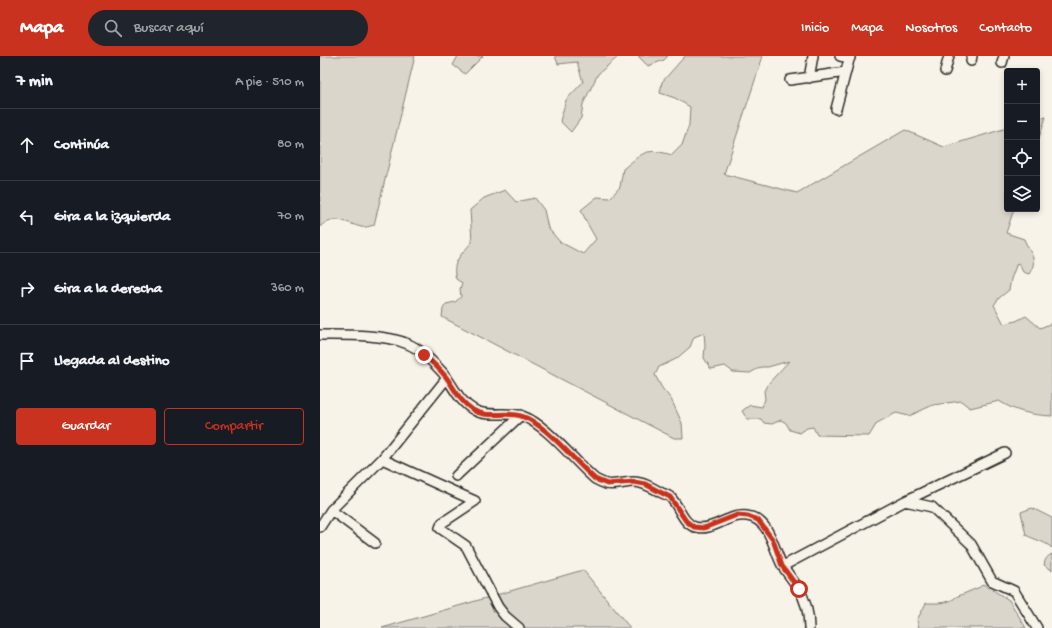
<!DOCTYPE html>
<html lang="es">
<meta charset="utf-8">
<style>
body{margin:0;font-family:"Gochi Hand",sans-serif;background:#20242c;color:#f1f3f6}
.controls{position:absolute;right:12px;top:12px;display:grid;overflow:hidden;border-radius:4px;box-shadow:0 2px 6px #0003}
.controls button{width:36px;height:36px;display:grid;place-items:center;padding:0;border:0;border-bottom:1px solid #363941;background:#171b24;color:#f1f3f6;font:20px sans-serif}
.stop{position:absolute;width:12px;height:12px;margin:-9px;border:3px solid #c8321e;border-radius:50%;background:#fff}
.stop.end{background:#c8321e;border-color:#fff;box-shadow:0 1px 4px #0008}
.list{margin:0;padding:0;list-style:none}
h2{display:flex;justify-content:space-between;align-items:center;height:52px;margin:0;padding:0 16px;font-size:17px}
h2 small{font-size:13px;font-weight:400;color:#9ea1a6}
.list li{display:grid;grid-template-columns:26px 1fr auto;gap:12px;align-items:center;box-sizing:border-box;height:72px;padding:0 16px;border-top:1px solid #363941}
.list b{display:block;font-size:15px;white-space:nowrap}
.list em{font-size:13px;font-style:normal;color:#9ea1a6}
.actions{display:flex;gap:8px;padding:12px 16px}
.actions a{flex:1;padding:9px 0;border:1px solid #c8321e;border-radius:4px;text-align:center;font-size:14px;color:#c8321e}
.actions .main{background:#c8321e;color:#fff}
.icon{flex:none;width:22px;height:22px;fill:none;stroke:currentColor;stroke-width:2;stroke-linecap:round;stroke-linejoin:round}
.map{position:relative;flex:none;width:732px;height:572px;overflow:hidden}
header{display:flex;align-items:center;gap:24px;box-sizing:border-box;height:56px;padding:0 20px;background:#c8321e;color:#fff}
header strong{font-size:19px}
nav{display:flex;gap:22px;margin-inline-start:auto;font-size:14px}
.search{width:280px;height:36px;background:#20242c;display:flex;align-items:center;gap:10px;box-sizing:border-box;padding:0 14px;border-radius:22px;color:#9ea1a6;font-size:15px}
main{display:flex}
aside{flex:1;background:#171b24}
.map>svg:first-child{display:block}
.green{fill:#dad6cc;stroke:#82807c}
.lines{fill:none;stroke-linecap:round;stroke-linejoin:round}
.minor-casing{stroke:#2b2b2b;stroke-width:12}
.minor{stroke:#f7f3e8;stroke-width:9}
.route{stroke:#c8321e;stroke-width:5}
</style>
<header>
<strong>Mapa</strong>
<div class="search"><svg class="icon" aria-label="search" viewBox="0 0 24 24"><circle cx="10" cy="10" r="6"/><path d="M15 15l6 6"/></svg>Buscar aquí</div>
<nav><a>Inicio</a><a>Mapa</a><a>Nosotros</a><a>Contacto</a></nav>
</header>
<main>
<aside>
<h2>7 min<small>A pie · 510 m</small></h2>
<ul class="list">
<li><svg class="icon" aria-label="ahead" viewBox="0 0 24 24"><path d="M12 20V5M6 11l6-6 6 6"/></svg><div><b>Continúa</b></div><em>80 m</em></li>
<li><svg class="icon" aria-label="left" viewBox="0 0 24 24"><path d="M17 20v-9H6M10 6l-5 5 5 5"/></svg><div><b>Gira a la izquierda</b></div><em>70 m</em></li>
<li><svg class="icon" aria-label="right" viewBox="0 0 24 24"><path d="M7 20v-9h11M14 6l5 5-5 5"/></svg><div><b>Gira a la derecha</b></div><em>360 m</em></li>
<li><svg class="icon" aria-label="arrive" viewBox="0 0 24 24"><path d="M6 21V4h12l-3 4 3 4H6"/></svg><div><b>Llegada al destino</b></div></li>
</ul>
<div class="actions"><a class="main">Guardar</a><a>Compartir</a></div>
</aside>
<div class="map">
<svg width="732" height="572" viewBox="0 0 732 572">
<rect width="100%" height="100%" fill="#f7f3e8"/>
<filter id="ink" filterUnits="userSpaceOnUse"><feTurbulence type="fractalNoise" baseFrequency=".025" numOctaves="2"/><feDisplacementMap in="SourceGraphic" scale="8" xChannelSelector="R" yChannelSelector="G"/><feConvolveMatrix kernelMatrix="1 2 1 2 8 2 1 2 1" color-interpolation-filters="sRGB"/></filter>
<g filter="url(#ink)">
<path class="green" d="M0 0H95L54 169C50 170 45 172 41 171 26 167 13 157 0 171Z
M138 0H163L145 18 133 9Z
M235 0H299L278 18 263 48 261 62 251 76 240 65 246 44 263 26 257 6 238 8Z
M318 0H348L344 4 328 10Z
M365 0H443L404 118 477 137 585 74 624 91 687 72V153H694L686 177 704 183C710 198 719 203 709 218L703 216 699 208 697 207 691 223 689 234 679 242 674 249 684 268 696 265 706 260 720 272 732 267V360C712 359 696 356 679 345L650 352 641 345 613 349 589 360 576 357 557 367 549 380 497 379 493 371 487 372 480 377 470 374 466 367 461 364 452 368 444 367 441 363H427L422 355 430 349 442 351 445 343 444 335 447 329 469 305 448 311H441L430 317 413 316 405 310 391 313 384 302 385 289 384 277 374 281 370 291 356 303 339 311 335 319 342 332 351 343 362 367 363 382H354L122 261 123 253 126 248 135 246 141 241 140 233 142 227 136 223C131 206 141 199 152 186L150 154 164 142 185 134 196 146 215 142 224 154 228 172 240 186 263 198 276 183 267 167 261 154 277 141 290 142 300 131 303 113C323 97 325 91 352 99L362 89 369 69 370 51 355 42 340 37 342 26Z
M726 61 717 88V63Z
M712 452 732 462V492C724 485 715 484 706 479L701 456Z
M732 498V514L724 509C725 504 726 501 732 498Z
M263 514 310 572H62Z
M663 528 689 544 706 572H599L597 564 606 547C616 547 629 548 636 541L660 531Z"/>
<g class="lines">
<defs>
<path id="minor" d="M520 0 530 2
M651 5 652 0
M682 7 684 0
M625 15 629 0
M489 22 493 0
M470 24 526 16
M516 53 530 0
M0 279C25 279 65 278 88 288 100 293 114 307 123 317 133 329 139 346 154 354 168 362 187 355 202 360 226 368 254 405 275 423 279 425 283 427 286 428 295 430 305 426 314 426 323 426 333 432 342 437 344 438 348 439 350 441 359 449 362 467 375 471 393 476 409 457 427 460 450 463 453 492 462 509 467 517 473 524 478 532 486 544 489 558 489 572
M62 403 155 445
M136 420 201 359
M155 445 122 467 120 472 146 490 178 551 185 560 199 572
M585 445 612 451 651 488 672 525 694 535 717 572
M11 454 55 487
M0 471 11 454 62 403 127 322
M463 510 585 445 685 397"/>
</defs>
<use href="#minor" class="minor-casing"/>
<use href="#minor" class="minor"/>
</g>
</g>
<g class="lines" filter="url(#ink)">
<path class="route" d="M104 299C112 306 119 312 126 321 135 333 139 345 153 354 166 363 186 355 201 360 225 367 255 406 275 423L287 428 314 426 325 428 340 436 350 441 366 465 374 471 384 472 417 459 428 460 438 464 453 484 462 510 479 533"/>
</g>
</svg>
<div class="controls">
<button>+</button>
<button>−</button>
<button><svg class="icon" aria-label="locate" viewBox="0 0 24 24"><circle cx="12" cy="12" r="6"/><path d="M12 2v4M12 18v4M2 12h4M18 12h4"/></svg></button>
<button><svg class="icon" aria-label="layers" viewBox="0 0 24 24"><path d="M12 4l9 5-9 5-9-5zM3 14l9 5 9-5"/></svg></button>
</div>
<div class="stop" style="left:479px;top:533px"></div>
<div class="stop end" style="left:104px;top:299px"></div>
</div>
</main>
